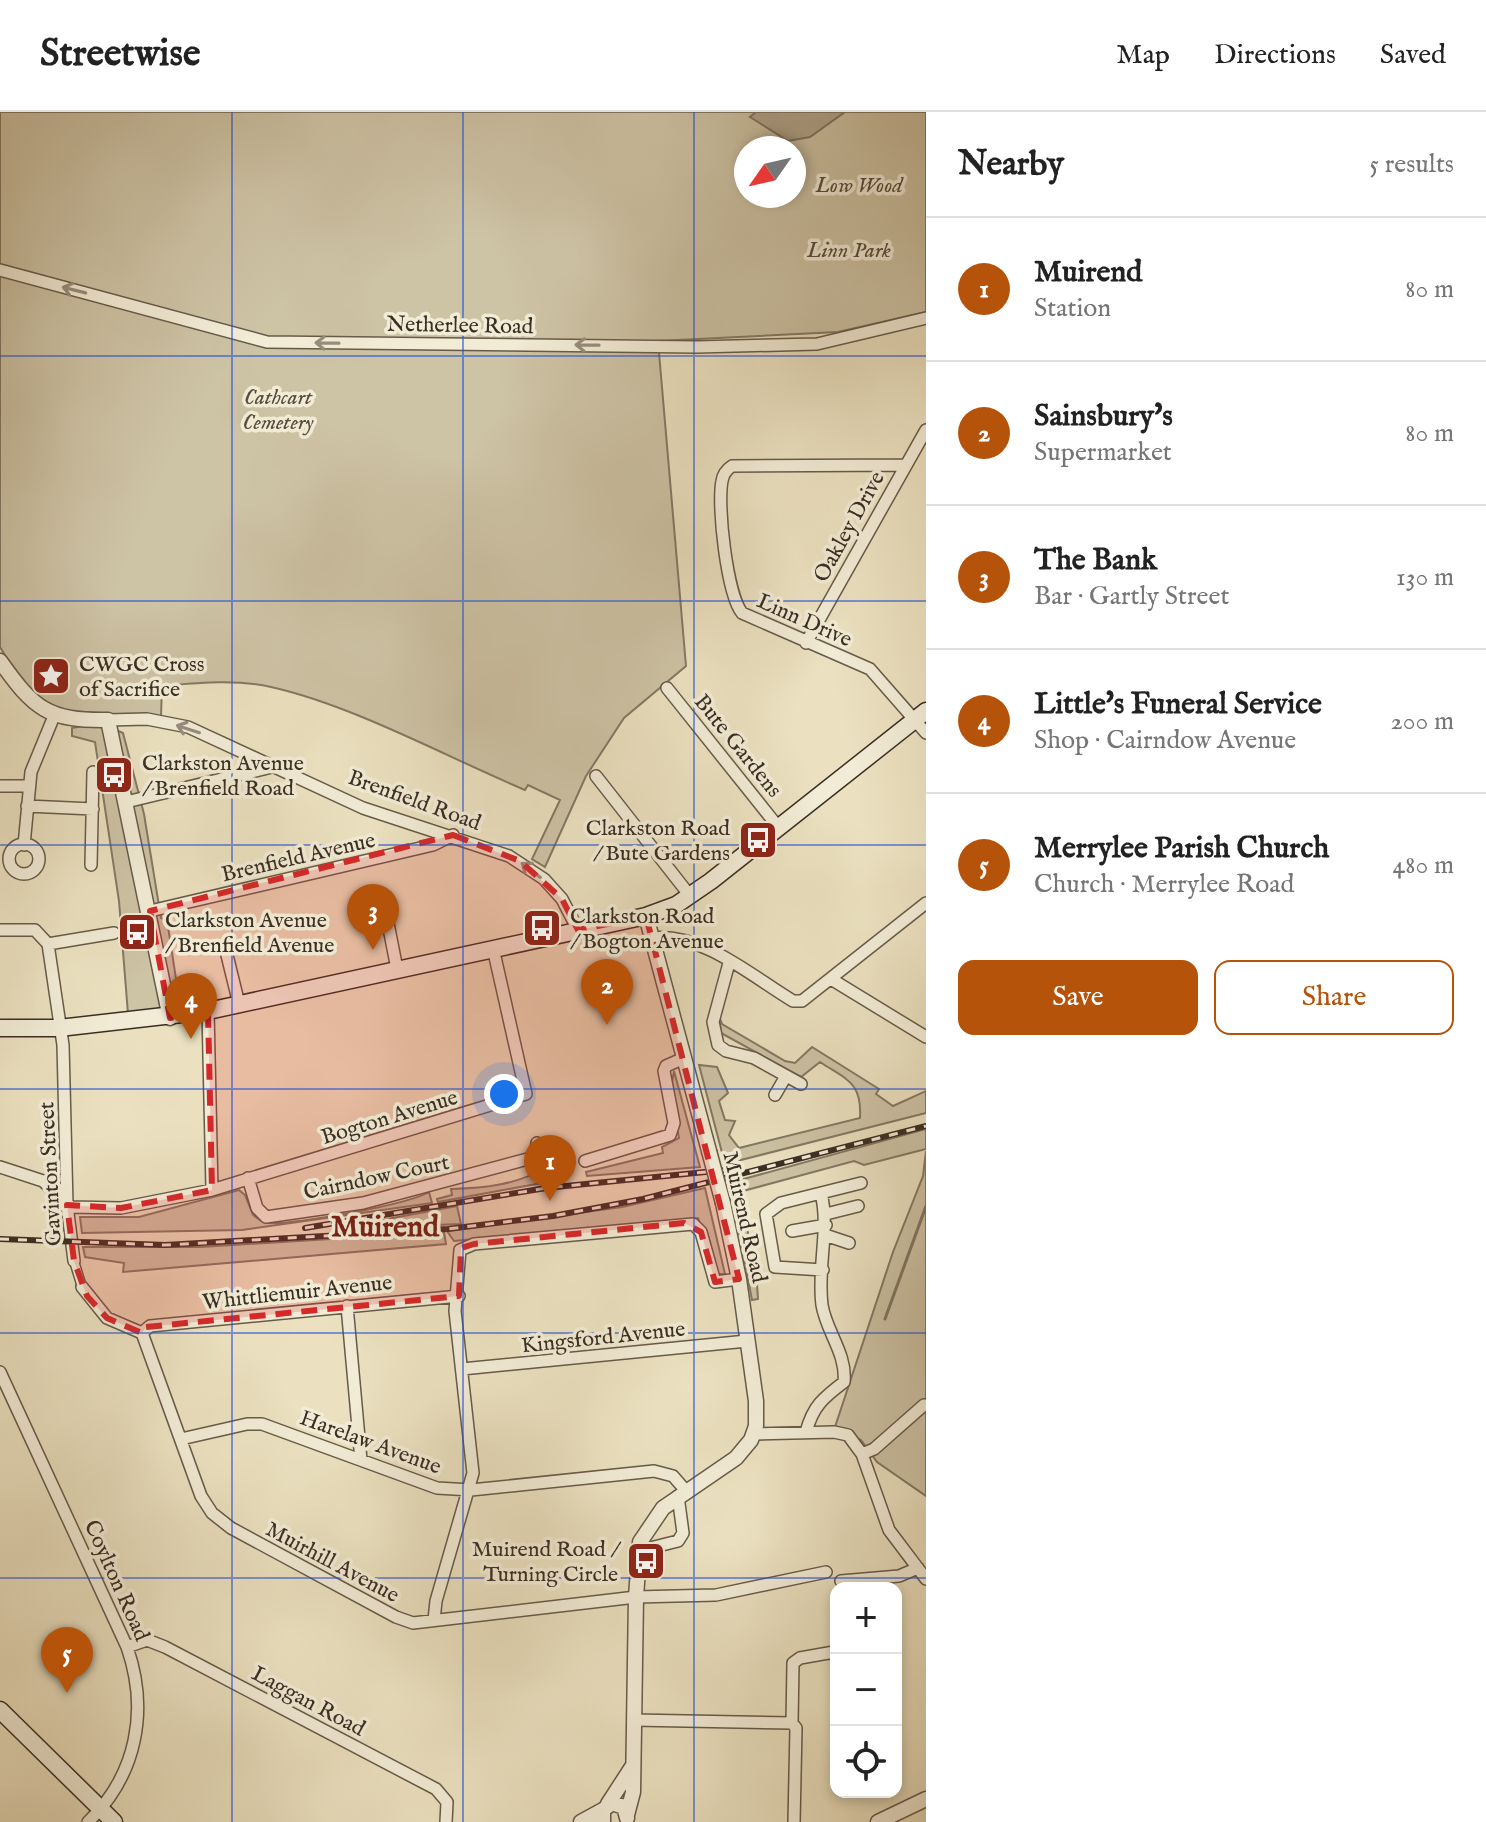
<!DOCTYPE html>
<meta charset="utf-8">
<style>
body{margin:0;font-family:"IM FELL English",serif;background:#f2f2f2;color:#222}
.controls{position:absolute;right:24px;bottom:24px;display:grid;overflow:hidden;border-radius:16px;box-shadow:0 4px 12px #0003}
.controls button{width:72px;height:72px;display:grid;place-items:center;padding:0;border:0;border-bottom:2px solid #e0e0e0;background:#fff;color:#222;font:40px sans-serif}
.compass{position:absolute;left:734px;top:24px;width:72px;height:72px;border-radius:50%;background:#fff;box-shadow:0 4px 12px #0003;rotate:236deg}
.you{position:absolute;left:504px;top:982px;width:28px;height:28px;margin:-20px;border:6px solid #fff;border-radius:50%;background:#1a73e8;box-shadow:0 0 0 12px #1a73e833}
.badge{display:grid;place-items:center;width:52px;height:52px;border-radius:50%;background:#b45309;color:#fff;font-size:26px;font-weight:700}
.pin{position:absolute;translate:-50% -66px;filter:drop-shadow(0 2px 4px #0008)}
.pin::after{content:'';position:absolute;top:42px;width:28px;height:24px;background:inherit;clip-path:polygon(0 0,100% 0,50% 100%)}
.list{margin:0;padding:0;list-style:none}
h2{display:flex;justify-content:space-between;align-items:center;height:104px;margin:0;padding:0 32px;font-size:34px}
h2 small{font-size:26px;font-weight:400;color:#767676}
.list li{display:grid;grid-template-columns:52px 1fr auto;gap:24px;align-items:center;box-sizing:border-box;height:144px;padding:0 32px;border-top:2px solid #e0e0e0}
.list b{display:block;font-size:30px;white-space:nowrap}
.list p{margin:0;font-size:26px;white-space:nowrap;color:#767676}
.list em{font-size:26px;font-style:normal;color:#767676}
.actions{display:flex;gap:16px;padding:24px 32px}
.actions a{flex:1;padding:18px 0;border:2px solid #b45309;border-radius:16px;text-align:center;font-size:28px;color:#b45309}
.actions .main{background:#b45309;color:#fff}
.icon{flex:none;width:44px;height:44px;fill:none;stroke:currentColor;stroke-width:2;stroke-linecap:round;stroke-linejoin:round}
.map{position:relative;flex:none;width:926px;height:1710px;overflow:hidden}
header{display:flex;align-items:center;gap:48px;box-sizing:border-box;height:112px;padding:0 40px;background:#fff;border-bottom:2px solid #e0e0e0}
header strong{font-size:38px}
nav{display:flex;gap:44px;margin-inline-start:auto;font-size:28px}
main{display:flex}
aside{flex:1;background:#fff}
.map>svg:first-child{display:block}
.green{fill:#cdc3a5;stroke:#847864;stroke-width:2;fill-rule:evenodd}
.water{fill:#afa48b;stroke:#807561;stroke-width:2}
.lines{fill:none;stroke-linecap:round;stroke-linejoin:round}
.stream{stroke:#807561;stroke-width:3}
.pedestrian-casing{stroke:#665b4a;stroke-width:11}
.minor-casing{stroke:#665b4a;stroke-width:14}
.tertiary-casing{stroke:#665b4a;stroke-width:17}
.secondary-casing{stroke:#3a2e23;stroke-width:19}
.pedestrian{stroke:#f2ecd6;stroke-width:8}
.minor{stroke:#f2ecd6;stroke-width:11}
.tertiary{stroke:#f2ecd6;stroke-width:14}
.secondary{stroke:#f2ecd6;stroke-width:16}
.rail-casing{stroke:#3a2e23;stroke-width:6}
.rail{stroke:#f2ecd6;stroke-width:3;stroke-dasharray:9;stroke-linecap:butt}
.tertiary-bridge-casing{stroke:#665b4a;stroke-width:17;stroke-linecap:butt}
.tertiary-bridge{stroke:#f2ecd6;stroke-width:14}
.oneway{stroke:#968d7c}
.marked{fill:#d62828;fill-opacity:0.2;stroke:#d62828;stroke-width:6;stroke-dasharray:16 10;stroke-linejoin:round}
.grid{fill:none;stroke:#1d4ed8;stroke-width:2;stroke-opacity:0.55}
.labels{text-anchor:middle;stroke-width:7;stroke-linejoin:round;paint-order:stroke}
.park-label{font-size:22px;font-style:italic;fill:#574c3d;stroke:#f2ecd6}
.street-label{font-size:22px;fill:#3a2e23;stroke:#f2ecd6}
.poi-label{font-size:22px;fill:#3a2e23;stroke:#f2ecd6;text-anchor:start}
.district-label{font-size:30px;font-weight:bold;fill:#7a1f14;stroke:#f2ecd6}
</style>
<header>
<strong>Streetwise</strong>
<nav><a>Map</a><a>Directions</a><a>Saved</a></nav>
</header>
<main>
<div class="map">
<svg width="926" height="1710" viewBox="0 0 926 1710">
<rect width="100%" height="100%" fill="#ebe1c0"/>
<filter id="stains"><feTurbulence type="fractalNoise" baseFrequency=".0025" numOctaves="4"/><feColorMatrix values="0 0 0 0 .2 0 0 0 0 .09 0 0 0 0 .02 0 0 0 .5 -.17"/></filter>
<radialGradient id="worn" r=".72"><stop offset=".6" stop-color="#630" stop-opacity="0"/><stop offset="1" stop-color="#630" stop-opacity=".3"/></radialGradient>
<path class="green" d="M0 0H926V200L838 220 658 229 686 554 624 606 586 664 545 755 532 747 560 688 528 673 525 678C447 645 352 593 271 575 236 567 197 571 162 574L161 604C126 603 79 610 47 594 26 584 12 554 0 535ZM746 36H794V84H746Z
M100 611 123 621 144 702 161 806 167 808 180 893 128 902 119 789 95 630 72 624V616Z
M719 904 722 912 785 949 795 951 812 935 879 977 876 982 893 994 926 979V1001L725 1052 699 953 717 955 728 981 719 989 725 1008 735 1009 729 1023 739 1036 860 1006C862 970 847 968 820 950L801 965 721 921Z
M674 959 700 1055 587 1064 586 1060 663 1041 662 1035 679 1026 670 981Z
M926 1017V1037L864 1053 854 1049 732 1082 729 1071Z
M926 1039V1384L877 1350 861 1328 835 1315 893 1140 923 1064Z
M549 1043 558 1068 438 1090 437 1087 452 1083 451 1077C484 1076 516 1073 545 1056Z
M705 1076 725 1162H718L698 1106 454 1129 447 1119 622 1095Z
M239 1078 245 1083 253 1103C258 1107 262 1110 270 1111 296 1112 407 1093 429 1080L432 1091 242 1118 82 1121 80 1105H139Z
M457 1094 461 1112 334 1117Z
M734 1095 743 1098 756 1158 758 1187 752 1188Z
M444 1120 446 1132 123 1160 124 1151 85 1145 83 1135H200Z"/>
<path class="water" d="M756 0H845L810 25 788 29 750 5Z"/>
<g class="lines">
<path class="stream" d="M885 1207 926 1094"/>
<defs>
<path id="pedestrian" d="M74 1149 82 1175"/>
<path id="minor" d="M0 158 267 230 697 235 817 232 926 206
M906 353 732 354C726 358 723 362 722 369 717 394 727 482 742 501L870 557 926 621
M806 531 926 318
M667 576 779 716
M108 608 147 607 188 615 363 696 509 744 544 767 562 787 578 818
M596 664 691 785
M0 674H28
M126 690 276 654
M27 694 93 697
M9 747a15 15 0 1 1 30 0a15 15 0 1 1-30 0Z
M24 733 31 660 54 604
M91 753 93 660
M150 799 433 733 453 723
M386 801 397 857
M0 818H35L48 832
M652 826C704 821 751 864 793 889H802L926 791
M226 839 239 892
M729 851 713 910 718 933 726 939 754 946 801 972
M831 867 926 925
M208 899 212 1078
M775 983 786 964
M537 1031 535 1045 543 1053
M585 1049 670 1023 674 1011 664 959 666 954 684 946
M0 1055 43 1069 71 1095 121 1096 212 1078 526 982 493 836
M248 1066 257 1096 266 1105 363 1091 535 1045
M826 1102 858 1094
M792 1119 826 1113
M825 1123 849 1131
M74 1149 67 1093 63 933 48 832 114 821
M823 1158 775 1155 766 1102 781 1091 861 1071
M82 1175 107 1206 142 1221
M347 1194 361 1348
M142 1221 201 1384 212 1401 231 1416 396 1505 413 1511 636 1485 716 1483 826 1460
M142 1221 150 1214 459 1184
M462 1257 747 1229
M0 1260 127 1535C149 1598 137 1663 88 1710
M806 1320C813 1294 823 1286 844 1270 847 1242 826 1219 822 1193 817 1155 830 1118 821 1081
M754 1322 834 1320 848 1323 862 1342 889 1418 926 1467
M181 1327 247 1312H262L437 1376 471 1378 654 1359 673 1364 686 1379
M862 1342 874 1337 924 1293
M638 1439 678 1429 683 1421 678 1384
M841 1469 899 1464 918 1456
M434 1508 436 1489 473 1361 455 1199 460 1138 474 1132 693 1112 701 1120 715 1170 739 1167
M127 1535 147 1528 165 1535 436 1677 447 1690 446 1710
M634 1608 792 1611
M794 1710 796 1616 792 1611 793 1551 800 1546 834 1540"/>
<path id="tertiary" d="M0 549C34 597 48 609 108 608L170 906
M646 804 709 1039
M608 1692 632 1655
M627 1703 633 1680 636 1485 640 1430 663 1396 736 1346 751 1328 756 1314V1289L739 1167 723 1091
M581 1710 603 1698
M603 1710V1698L612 1691 624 1695 627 1706
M878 1710 926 1687"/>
<path id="secondary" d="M0 916H59L208 899 646 804 676 793 711 769 926 599
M0 1598 114 1710"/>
</defs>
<use href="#pedestrian" class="pedestrian-casing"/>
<use href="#minor" class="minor-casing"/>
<use href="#tertiary" class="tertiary-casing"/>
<use href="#secondary" class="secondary-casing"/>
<use href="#pedestrian" class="pedestrian"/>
<use href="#minor" class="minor"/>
<use href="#tertiary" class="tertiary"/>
<use href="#secondary" class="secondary"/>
<defs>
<path id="rail" d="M305 1116 546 1076 725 1058
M0 1127 165 1133 448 1117 553 1104 643 1087 926 1014"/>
</defs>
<use href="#rail" class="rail-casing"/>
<use href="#rail" class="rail"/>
<defs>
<path id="tertiary-bridge" d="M709 1039 723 1091"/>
</defs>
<use href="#tertiary-bridge" class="tertiary-bridge-casing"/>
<use href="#tertiary-bridge" class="tertiary-bridge"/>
</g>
<defs><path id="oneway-shaft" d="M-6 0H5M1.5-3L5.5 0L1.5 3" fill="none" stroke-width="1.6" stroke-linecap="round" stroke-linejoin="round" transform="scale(2)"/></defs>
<g class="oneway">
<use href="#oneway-shaft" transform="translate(74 178) rotate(-166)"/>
<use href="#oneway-shaft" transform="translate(327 231) rotate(-179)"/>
<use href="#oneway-shaft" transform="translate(587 233) rotate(-179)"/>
<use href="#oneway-shaft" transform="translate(188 617) rotate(-162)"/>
<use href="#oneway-shaft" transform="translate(531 758) rotate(-142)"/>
</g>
<path class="marked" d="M453 723 520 749 562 787 578 818 646 804 739 1167 715 1170 701 1120 684 1111 474 1132 461 1136 459 1184 146 1215 142 1221 107 1206 87 1184 74 1149 67 1093 121 1096 212 1078 208 899 170 906 150 799Z"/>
<path class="grid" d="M232 0V1710M463 0V1710M694 0V1710M0 244H926M0 489H926M0 733H926M0 977H926M0 1221H926M0 1466H926"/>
<defs>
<symbol id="sight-square" viewBox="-11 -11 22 22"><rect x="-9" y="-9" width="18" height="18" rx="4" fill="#8f2418" stroke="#f2ecd6"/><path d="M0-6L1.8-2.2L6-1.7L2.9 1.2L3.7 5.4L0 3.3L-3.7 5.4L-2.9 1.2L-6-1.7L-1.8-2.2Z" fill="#fff"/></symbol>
<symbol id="bus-square" viewBox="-11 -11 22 22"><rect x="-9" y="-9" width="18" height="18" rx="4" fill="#8f2418" stroke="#f2ecd6"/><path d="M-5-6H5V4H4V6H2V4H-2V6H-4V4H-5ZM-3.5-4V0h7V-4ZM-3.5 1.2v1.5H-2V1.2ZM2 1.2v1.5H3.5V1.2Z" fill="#fff"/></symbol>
</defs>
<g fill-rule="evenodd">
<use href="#sight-square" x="29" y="542" width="44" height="44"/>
<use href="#bus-square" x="92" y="641" width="44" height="44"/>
<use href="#bus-square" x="736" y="706" width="44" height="44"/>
<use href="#bus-square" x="520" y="794" width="44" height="44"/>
<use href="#bus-square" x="115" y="798" width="44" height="44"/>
<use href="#bus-square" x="624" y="1427" width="44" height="44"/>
</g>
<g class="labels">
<g class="park-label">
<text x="859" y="80">Low Wood</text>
<text x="849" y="145">Linn Park</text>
<text x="278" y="292">Cathcart<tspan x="278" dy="25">Cemetery</tspan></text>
</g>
<g class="street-label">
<text transform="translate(460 212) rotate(1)" y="8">Netherlee Road</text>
<text transform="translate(848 414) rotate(-61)" y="8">Oakley Drive</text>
<text transform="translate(805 507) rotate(24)" y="8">Linn Drive</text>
<text transform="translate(739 633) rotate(51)" y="8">Bute Gardens</text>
<text transform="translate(415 687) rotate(20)" y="8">Brenfield Road</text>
<text transform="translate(298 744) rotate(-13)" y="8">Brenfield Avenue</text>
<text transform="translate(389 1004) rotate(-17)" y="8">Bogton Avenue</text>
<text transform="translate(49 1062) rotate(-93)" y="8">Gavinton Street</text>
<text transform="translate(376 1064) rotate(-12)" y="8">Cairndow Court</text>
<text transform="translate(746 1105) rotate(77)" y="8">Muirend Road</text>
<text transform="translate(297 1179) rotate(-6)" y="8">Whittliemuir Avenue</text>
<text transform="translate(603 1224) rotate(-6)" y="8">Kingsford Avenue</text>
<text transform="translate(371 1329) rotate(20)" y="8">Harelaw Avenue</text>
<text transform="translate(333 1449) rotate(28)" y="8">Muirhill Avenue</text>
<text transform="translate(118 1468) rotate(66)" y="8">Coylton Road</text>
<text transform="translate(309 1588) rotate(28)" y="8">Laggan Road</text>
</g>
<g class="poi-label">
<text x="79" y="559">CWGC Cross<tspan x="79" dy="25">of Sacrifice</tspan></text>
<text x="142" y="658">Clarkston Avenue<tspan x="142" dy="25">/ Brenfield Road</tspan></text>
<text x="730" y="723" text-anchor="end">Clarkston Road<tspan x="730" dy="25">/ Bute Gardens</tspan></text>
<text x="570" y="811">Clarkston Road<tspan x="570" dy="25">/ Bogton Avenue</tspan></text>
<text x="165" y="815">Clarkston Avenue<tspan x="165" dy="25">/ Brenfield Avenue</tspan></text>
<text x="618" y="1444" text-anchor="end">Muirend Road /<tspan x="618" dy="25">Turning Circle</tspan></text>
</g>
<g class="district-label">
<text x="385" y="1124">Muirend</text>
</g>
</g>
<rect width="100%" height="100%" filter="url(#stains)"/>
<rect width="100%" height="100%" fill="url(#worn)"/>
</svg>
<div class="controls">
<button>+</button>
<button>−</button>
<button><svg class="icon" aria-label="locate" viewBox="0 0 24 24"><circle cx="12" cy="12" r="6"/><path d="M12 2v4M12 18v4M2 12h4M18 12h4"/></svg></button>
</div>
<svg class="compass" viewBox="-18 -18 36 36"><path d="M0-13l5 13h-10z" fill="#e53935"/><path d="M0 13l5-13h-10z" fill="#767676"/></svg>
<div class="you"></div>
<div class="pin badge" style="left:550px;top:1089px">1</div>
<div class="pin badge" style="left:607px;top:913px">2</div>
<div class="pin badge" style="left:373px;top:838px">3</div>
<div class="pin badge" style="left:191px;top:927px">4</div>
<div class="pin badge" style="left:67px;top:1581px">5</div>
</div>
<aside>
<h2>Nearby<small>5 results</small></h2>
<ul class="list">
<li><span class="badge">1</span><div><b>Muirend</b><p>Station</p></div><em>80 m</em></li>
<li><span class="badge">2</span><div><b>Sainsbury's</b><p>Supermarket</p></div><em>80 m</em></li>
<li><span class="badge">3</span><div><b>The Bank</b><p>Bar · Gartly Street</p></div><em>130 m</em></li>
<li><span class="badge">4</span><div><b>Little's Funeral Service</b><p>Shop · Cairndow Avenue</p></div><em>200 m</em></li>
<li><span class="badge">5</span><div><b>Merrylee Parish Church</b><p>Church · Merrylee Road</p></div><em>480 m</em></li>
</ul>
<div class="actions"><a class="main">Save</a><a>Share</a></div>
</aside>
</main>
